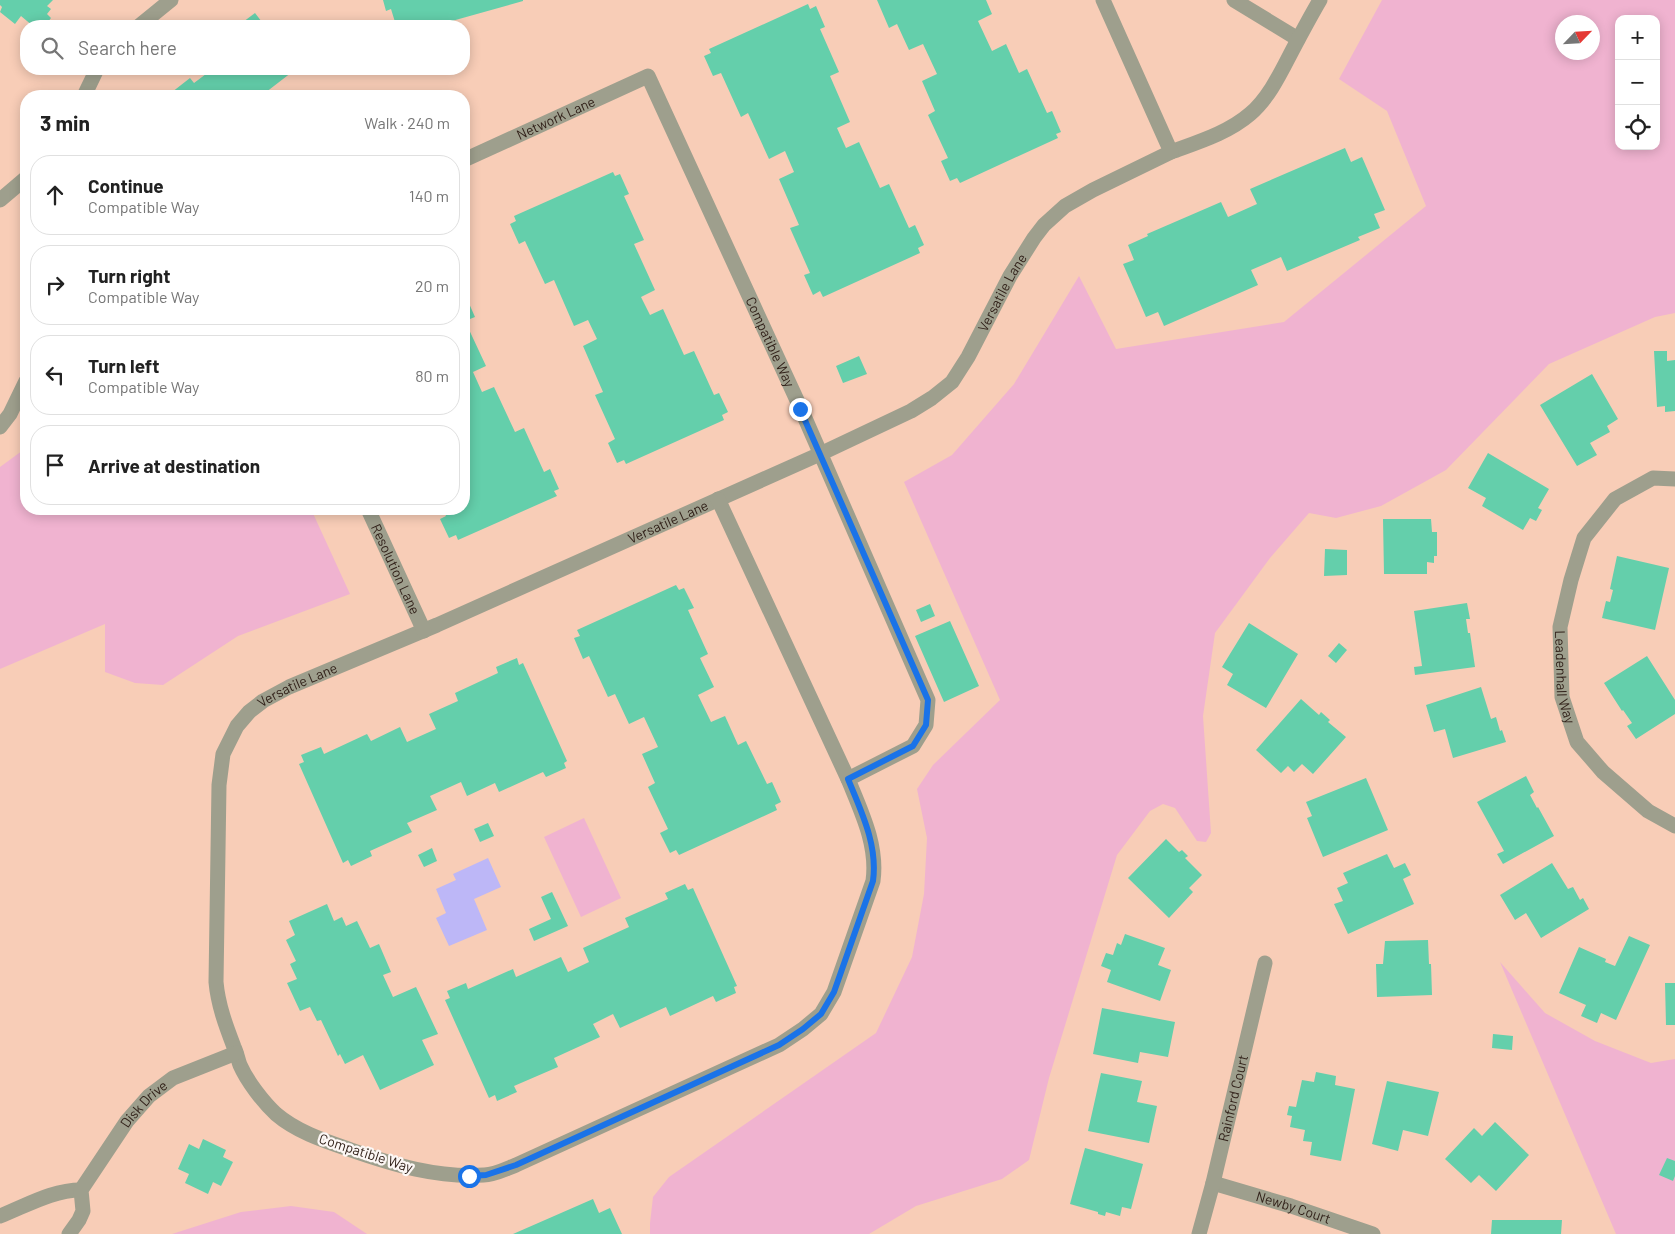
<!DOCTYPE html>
<meta charset="utf-8">
<style>
body{margin:0;font-family:Barlow,sans-serif;background:#f6f6f6;color:#222}
.controls{position:absolute;right:15px;top:15px;display:grid;overflow:hidden;border-radius:10px;box-shadow:0 2px 12px #0003}
.controls button{width:45px;height:45px;display:grid;place-items:center;padding:0;border:0;border-bottom:1px solid #e0e0e0;background:#fff;color:#222;font:25px sans-serif}
.compass{position:absolute;left:1555px;top:15px;width:45px;height:45px;border-radius:50%;background:#fff;box-shadow:0 2px 12px #0003;rotate:65deg}
.stop{position:absolute;width:15px;height:15px;margin:-11px;border:4px solid #1a73e8;border-radius:50%;background:#fff}
.stop.end{background:#1a73e8;border-color:#fff;box-shadow:0 1px 5px #0008}
.list{margin:0;padding:0;list-style:none}
h2{display:flex;justify-content:space-between;align-items:center;height:65px;margin:0;padding:0 20px;font-size:21px}
h2 small{font-size:16px;font-weight:400;color:#767676}
.list li{display:grid;grid-template-columns:32px 1fr auto;gap:15px;align-items:center;box-sizing:border-box;height:80px;margin:0 10px 10px;padding:0 10px;border:1px solid #e0e0e0;border-radius:20px}
.list b{display:block;font-size:19px;white-space:nowrap}
.list p{margin:0;font-size:16px;white-space:nowrap;color:#767676}
.list em{font-size:16px;font-style:normal;color:#767676}
.icon{flex:none;width:28px;height:28px;fill:none;stroke:currentColor;stroke-width:2;stroke-linecap:round;stroke-linejoin:round}
.map{position:relative;flex:none;width:1675px;height:1234px;overflow:hidden}
.search{position:absolute;background:#fff;box-shadow:0 2px 12px #0003;left:20px;top:20px;width:450px;height:55px;display:flex;align-items:center;gap:12px;box-sizing:border-box;padding:0 18px;border-radius:20px;color:#767676;font-size:19px}
.panel{position:absolute;background:#fff;box-shadow:0 2px 12px #0003;left:20px;top:90px;width:450px;height:425px;border-radius:20px}
.map>svg:first-child{display:block}
.green{fill:#f0b3d0;fill-rule:evenodd}
.water{fill:#bdb7f7}
.building{fill:#64cfab}
.lines{fill:none;stroke-linecap:round;stroke-linejoin:round}
.minor{stroke:#9e9f8d;stroke-width:15}
.route{stroke:#1a73e8;stroke-width:6}
.labels{text-anchor:middle;stroke-width:4.5;stroke-linejoin:round;paint-order:stroke}
.street-label{font-size:14px;fill:#32221a;stroke:#fcf7f5}
</style>
<div class="map">
<svg width="1675" height="1234" viewBox="0 0 1675 1234">
<rect width="100%" height="100%" fill="#f8cdb7"/>
<path class="green" d="M1382 0H1675V313L1655 317 1549 364 1446 470 1381 506 1336 518 1309 513 1270 558 1215 633 1203 716 1211 833 1206 842 1197 841 1175 808 1163 804 1150 811 1117 855 1049 1078 1029 1160 1002 1179 916 1206 869 1234H650V1223L653 1197 669 1177 876 1033 912 957 924 894 927 838 917 789 933 765 1000 700 904 482 952 455 1014 384 1079 276 1116 349 1284 322 1426 206 1387 111 1339 79ZM1619 19H1656V146H1619ZM1562 22H1592V52H1562Z
M26 448V509H311L350 594 238 636 163 685 135 683 105 672V624L0 669V467Z
M584 818 621 898 581 917 544 837Z
M1500 962 1545 1013 1595 1041 1651 1063 1675 1059V1234H1616Z
M291 1206 334 1212 367 1234H172L241 1212Z"/>
<path class="water" d="M488 858 501 887 474 899 487 930 449 946 436 918 446 913 436 889 456 880 453 874Z"/>
<path class="building" d="M0 0H53L47 6 51 9 47 14 51 18 45 26H33L21 16 15 24 0 12 2 7 0 5Z
M383 0H523V1L434 26H402L400 20 395 22 391 9 386 11Z
M877 0H986L992 14 978 21 992 51 1006 44 1019 73 1027 69 1047 113 1052 111 1061 132 1056 134 1058 138 960 183 957 178 950 181 941 161 948 158 928 115 935 111 922 81 937 74 923 44 909 50 897 24 889 28Z
M808 4 810 9 816 6 825 27 820 29 839 72 830 76 850 122 837 128 846 148 859 142 880 188 889 184 909 228 915 225 924 245 918 248 920 253 823 297 820 291 813 295 804 275 810 273 790 228 799 225 779 179 794 172 785 151 769 159 748 113 741 117 721 73 713 76 704 56 711 53 709 49Z
M255 13 265 26H240L239 25Z
M202 69H296L261 96H167L190 78 194 83 206 74Z
M1345 148 1351 162 1362 157 1385 210 1374 214 1380 228 1358 237 1360 240 1287 271 1281 257 1251 270 1258 285 1164 326 1158 312 1146 317 1123 264 1134 260 1128 245 1148 236 1147 234 1221 202 1228 217 1257 204 1250 189Z
M613 172 615 176 620 174 629 194 624 196 644 240 634 244 655 290 641 297 650 315 663 309 684 355 694 351 714 395 719 393 728 412 722 415 724 420 626 464 624 460 617 463 608 443 615 439 595 395 603 392 583 346 597 339 588 320 574 326 554 280 545 284 525 241 519 244 510 224 516 221 514 216Z
M464 292 475 317 465 321 486 366 473 372 482 392 494 387 515 432 524 428 544 472 550 469 559 489 554 491 557 496 458 540 456 535 449 538 440 519 446 516 443 509H464Z
M1654 351H1667V361L1675 360V411L1665 412V406L1657 407Z
M859 356 867 374 843 383 836 366Z
M1592 374 1618 419 1607 426 1610 432 1590 443 1597 455 1577 466 1540 405Z
M1488 453 1549 489 1538 508 1542 510 1536 521 1530 518 1523 530 1482 506 1486 498 1468 488Z
M1383 519H1431L1432 532H1437V556H1434V563L1427 562V574H1384Z
M1325 549 1347 550V575L1324 576Z
M1617 556 1669 568 1655 630 1602 618 1606 601 1610 602 1613 590 1610 589Z
M676 585 679 590 684 588 694 608 688 610 708 654 700 658 714 687 698 695 711 722 725 716 738 745 746 741 767 784 772 782 781 802 775 805 777 810 679 855 676 850 670 853 660 833 668 829 648 787 655 783 642 754 658 747 644 717 629 724 615 694 608 697 589 656 583 659 574 638 580 636 577 630Z
M1467 603 1470 619H1466L1468 633H1470L1475 667 1415 675 1414 667 1422 666 1414 611Z
M930 604 935 616 921 622 916 610Z
M950 621 979 686 944 702 915 636Z
M1249 623 1298 654 1266 708 1227 685 1233 674 1222 667Z
M1339 643 1347 650 1336 663 1328 656Z
M1647 656 1675 700V714L1636 739 1627 726 1632 723 1623 710 1622 711 1604 683Z
M517 658 519 665 523 663 567 761 564 763 566 768 546 777 543 772 499 792 495 783 467 796 461 782 430 796 437 810 407 823 412 832 370 851 372 856 351 866 348 860 343 863 299 764 304 762 301 755 321 747 324 754 367 734 371 741 400 727 407 742 436 729 429 714 458 701 455 693 498 673 496 667Z
M1481 687 1491 719 1496 717 1500 731 1502 730 1506 742 1453 758 1445 729 1434 732 1426 705Z
M1301 699 1319 715 1321 712 1330 720 1328 722 1346 737 1313 774 1302 764 1294 772 1288 766 1281 773 1256 750Z
M1526 776 1534 792 1530 795 1537 808 1538 807 1554 836 1503 864 1497 854 1504 851 1477 802Z
M1366 778 1388 830 1323 857 1307 818 1312 816 1306 802Z
M488 823 494 836 480 842 474 829Z
M1166 839 1179 852 1182 850 1188 856 1185 858 1202 875 1189 888 1193 892 1169 918 1128 878Z
M432 848 437 861 424 867 418 855Z
M1387 854 1394 868 1405 863 1411 875 1403 879 1414 904 1348 934 1334 904 1343 901 1337 888 1348 883 1343 873Z
M1552 863 1568 889 1573 887 1580 900 1583 898 1589 909 1541 938 1526 913 1515 920 1500 895Z
M685 884 688 890 693 888 737 986 734 987 736 993 716 1002 713 996 670 1016 666 1007 620 1028 613 1014 593 1024 600 1037 554 1058 558 1067 514 1086 517 1092 497 1101 495 1095 489 1098 445 1000 450 998 447 991 466 983 468 989 513 969 516 977 561 957 568 972 589 962 583 948 629 927 625 918 668 899 665 893Z
M552 892 568 926 534 941 529 929 551 919 541 897Z
M327 904 334 921 342 917 346 926 357 921 370 948 379 944 391 972 383 975 393 997 416 987 438 1034 422 1040 434 1065 380 1090 363 1055 345 1064 340 1054 338 1056 321 1020 317 1021 310 1007 300 1011 287 983 297 979 290 964 296 961 286 940 295 935 289 921Z
M1125 934 1165 948 1158 965 1171 970 1160 1001 1107 982 1111 970 1101 966 1106 953 1113 955 1117 943 1121 945Z
M1629 936 1650 945 1616 1020 1601 1013 1597 1023 1581 1016 1586 1005 1559 993 1579 947 1606 959 1605 962 1615 966Z
M1428 940 1429 964H1431L1432 995 1377 997 1376 964H1383L1385 941Z
M1665 983H1675V1025H1666Z
M1102 1008 1175 1022 1168 1057 1140 1052 1138 1063 1093 1054Z
M1493 1034 1513 1036 1512 1050 1492 1048Z
M1316 1072 1336 1076 1335 1085 1355 1089 1341 1161 1310 1155 1312 1142 1303 1141 1305 1130 1290 1127 1292 1116 1287 1115 1289 1106 1296 1107 1302 1080 1314 1082Z
M1101 1073 1142 1081 1137 1102 1157 1106 1149 1143 1088 1131Z
M1387 1081 1439 1092 1428 1136 1403 1130 1398 1151 1372 1144Z
M1495 1122 1529 1155 1496 1191 1479 1175 1471 1183 1445 1159 1474 1128 1482 1136Z
M203 1139 226 1150 223 1157 233 1162 221 1186 213 1182 208 1194 185 1183 189 1174 178 1169 189 1144 199 1149Z
M1085 1148 1143 1164 1131 1209 1122 1207 1120 1216 1106 1212 1105 1216 1098 1214V1212L1070 1204Z
M1667 1158 1675 1161V1176L1673 1181 1659 1175Z
M593 1199 599 1213 610 1208 622 1234H513Z
M1492 1220H1562L1561 1234H1491Z"/>
<g class="lines">
<g class="minor">
<path d="M1234 0 1298 39"/>
<path d="M139 26 171 0"/>
<path d="M84 96 97 69"/>
<path d="M1171 152C1198 142 1228 133 1250 114 1269 98 1281 72 1292 51 1301 34 1310 17 1320 0"/>
<path id="s1" d="M464 160 648 76 801 409 928 700 926 725 913 746 848 779C861 811 878 845 873 881L834 992 821 1014 803 1029 779 1045 516 1165C506 1169 494 1175 484 1175 437 1178 394 1165 351 1150 325 1141 297 1132 276 1114 263 1102 247 1081 240 1065 238 1060 237 1053 234 1047 226 1026 218 1005 216 982L219 785 223 754 237 726 249 712 263 701 289 687 437 625 820 454 911 411 932 398 952 382 968 357 1010 276 1034 238 1044 225 1065 206 1093 190 1171 152 1103 0"/>
<path d="M0 200 26 178"/>
<path d="M0 427 10 414 26 381"/>
<path id="s2" d="M1675 479 1653 478 1615 499 1584 538 1571 580 1560 627 1562 697 1577 742 1603 772 1648 811 1675 826"/>
<path d="M718 499 848 779"/>
<path id="s3" d="M368 509 424 631"/>
<path id="s4" d="M1213 1183 1291 1206 1373 1234"/>
<path d="M0 1216C26 1206 52 1190 81 1190"/>
<path id="s5" d="M69 1234 79 1220 83 1211 81 1190 127 1121 149 1096 173 1078 236 1053"/>
<path id="s6" d="M1199 1234 1213 1183 1265 963"/>
</g>
</g>
<g class="lines">
<path class="route" d="M469 1176 486 1175 516 1165 779 1045 803 1029 821 1014 834 992 873 881C878 845 861 811 848 779L913 746 926 725 928 700 800 409"/>
</g>
<g class="labels">
<g class="street-label">
<text dy="5" stroke="none"><textPath href="#s1" startOffset="101">Network Lane</textPath></text>
<text dy="5" stroke="none"><textPath href="#s1" startOffset="3160">Versatile Lane</textPath></text>
<text dy="5" stroke="none"><textPath href="#s1" startOffset="495">Compatible Way</textPath></text>
<text dy="5" stroke="none"><textPath href="#s1" startOffset="2740">Versatile Lane</textPath></text>
<text dy="5" stroke="none"><textPath href="#s3" startOffset="66">Resolution Lane</textPath></text>
<text dy="5" stroke="none"><textPath href="#s2" startOffset="258">Leadenhall Way</textPath></text>
<text dy="5" stroke="none"><textPath href="#s1" startOffset="2335">Versatile Lane</textPath></text>
<text dy="5" stroke="none"><textPath href="#s6" startOffset="140">Rainford Court</textPath></text>
<text dy="5" stroke="none"><textPath href="#s5" startOffset="155">Disk Drive</textPath></text>
<text transform="translate(366 1153) rotate(18)" y="5">Compatible Way</text>
<text dy="5" stroke="none"><textPath href="#s4" startOffset="84">Newby Court</textPath></text>
</g>
</g>
</svg>
<div class="controls">
<button>+</button>
<button>−</button>
<button><svg class="icon" aria-label="locate" viewBox="0 0 24 24"><circle cx="12" cy="12" r="6"/><path d="M12 2v4M12 18v4M2 12h4M18 12h4"/></svg></button>
</div>
<svg class="compass" viewBox="-18 -18 36 36"><path d="M0-13l5 13h-10z" fill="#e53935"/><path d="M0 13l5-13h-10z" fill="#767676"/></svg>
<div class="stop" style="left:469px;top:1176px"></div>
<div class="stop end" style="left:800px;top:409px"></div>
<div class="search"><svg class="icon" aria-label="search" viewBox="0 0 24 24"><circle cx="10" cy="10" r="6"/><path d="M15 15l6 6"/></svg>Search here</div>
<section class="panel">
<h2>3 min<small>Walk · 240 m</small></h2>
<ul class="list">
<li><svg class="icon" aria-label="ahead" viewBox="0 0 24 24"><path d="M12 20V5M6 11l6-6 6 6"/></svg><div><b>Continue</b><p>Compatible Way</p></div><em>140 m</em></li>
<li><svg class="icon" aria-label="right" viewBox="0 0 24 24"><path d="M7 20v-9h11M14 6l5 5-5 5"/></svg><div><b>Turn right</b><p>Compatible Way</p></div><em>20 m</em></li>
<li><svg class="icon" aria-label="left" viewBox="0 0 24 24"><path d="M17 20v-9H6M10 6l-5 5 5 5"/></svg><div><b>Turn left</b><p>Compatible Way</p></div><em>80 m</em></li>
<li><svg class="icon" aria-label="arrive" viewBox="0 0 24 24"><path d="M6 21V4h12l-3 4 3 4H6"/></svg><div><b>Arrive at destination</b></div></li>
</ul>
</section>
</div>
